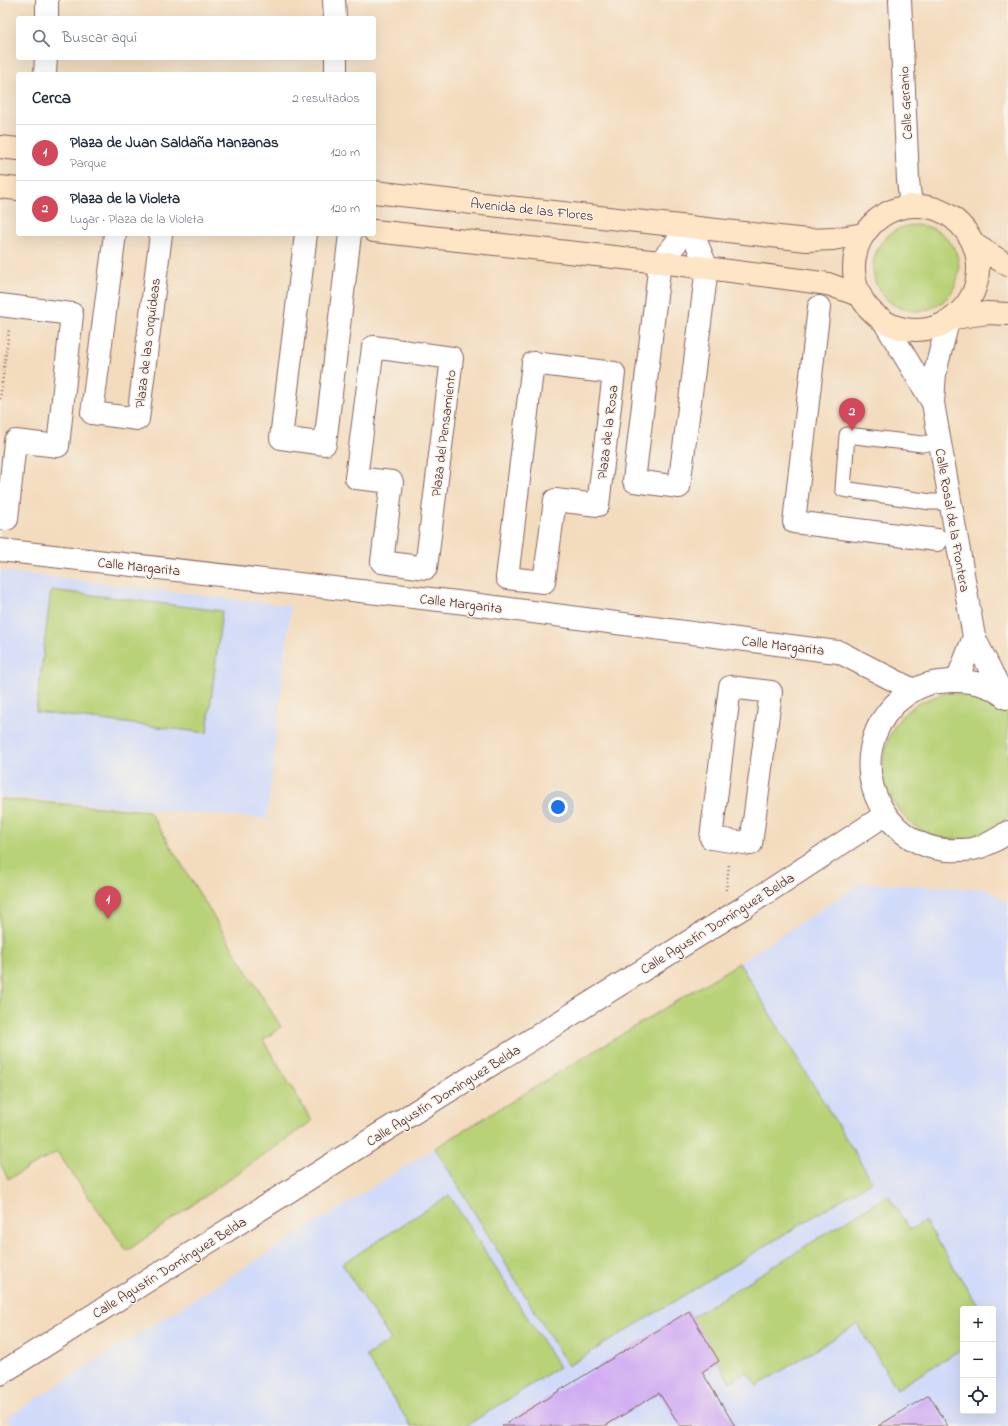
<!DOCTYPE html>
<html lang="es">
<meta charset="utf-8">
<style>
body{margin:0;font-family:"Indie Flower",sans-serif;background:#f2f2f3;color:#1f2937}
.controls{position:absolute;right:12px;bottom:12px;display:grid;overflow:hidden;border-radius:4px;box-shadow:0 4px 16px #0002}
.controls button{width:36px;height:36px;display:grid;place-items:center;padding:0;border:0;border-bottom:1px solid #e0e1e3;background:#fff;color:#1f2937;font:20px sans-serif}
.you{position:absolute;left:558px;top:807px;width:14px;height:14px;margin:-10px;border:3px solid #fff;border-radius:50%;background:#1a73e8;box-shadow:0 0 0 6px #1a73e833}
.badge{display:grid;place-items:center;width:26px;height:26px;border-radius:50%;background:#d1495b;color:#fff;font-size:13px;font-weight:700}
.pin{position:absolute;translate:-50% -33px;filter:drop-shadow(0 1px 2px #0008)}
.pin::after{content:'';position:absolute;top:21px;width:14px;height:12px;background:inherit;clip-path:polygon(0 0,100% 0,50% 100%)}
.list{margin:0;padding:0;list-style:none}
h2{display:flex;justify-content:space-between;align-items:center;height:52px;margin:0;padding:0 16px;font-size:17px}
h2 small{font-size:13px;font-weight:400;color:#747a83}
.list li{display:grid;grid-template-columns:26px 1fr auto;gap:12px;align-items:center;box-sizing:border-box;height:56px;padding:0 16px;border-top:1px solid #e0e1e3}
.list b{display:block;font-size:15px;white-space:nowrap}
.list p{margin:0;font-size:13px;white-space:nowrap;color:#747a83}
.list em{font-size:13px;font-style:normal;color:#747a83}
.icon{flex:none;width:22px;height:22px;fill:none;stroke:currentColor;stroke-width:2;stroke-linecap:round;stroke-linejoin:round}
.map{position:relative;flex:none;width:1008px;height:1426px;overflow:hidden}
.search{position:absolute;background:#fff;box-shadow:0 4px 16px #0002;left:16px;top:16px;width:360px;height:44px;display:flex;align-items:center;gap:10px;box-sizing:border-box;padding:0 14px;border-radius:4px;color:#747a83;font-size:15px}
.panel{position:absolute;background:#fff;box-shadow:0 4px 16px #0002;left:16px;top:72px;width:360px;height:164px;border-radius:4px}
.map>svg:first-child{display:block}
.built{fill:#d0daf9;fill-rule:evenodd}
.green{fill:#b8d277;stroke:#817851}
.building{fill:#d0acf3}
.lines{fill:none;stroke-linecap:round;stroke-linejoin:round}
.service-casing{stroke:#85615e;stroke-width:17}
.pedestrian-casing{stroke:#85615e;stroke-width:24}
.minor-casing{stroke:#85615e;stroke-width:24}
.tertiary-casing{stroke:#85615e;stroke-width:24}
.secondary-casing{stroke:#85615e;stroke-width:24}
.path{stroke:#85615e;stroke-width:2.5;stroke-dasharray:1 3;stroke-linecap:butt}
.service{stroke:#fff;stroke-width:15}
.pedestrian{stroke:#fff;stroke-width:22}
.minor{stroke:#fff;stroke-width:22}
.tertiary{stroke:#fff;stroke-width:22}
.secondary{stroke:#fde5c5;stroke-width:22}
.labels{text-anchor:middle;stroke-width:3;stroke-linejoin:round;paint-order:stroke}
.street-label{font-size:14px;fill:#4a1f2b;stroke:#f7f3e8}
</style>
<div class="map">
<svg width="1008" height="1426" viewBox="0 0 1008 1426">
<rect width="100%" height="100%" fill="#f7f3e8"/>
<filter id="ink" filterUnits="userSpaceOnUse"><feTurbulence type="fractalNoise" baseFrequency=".025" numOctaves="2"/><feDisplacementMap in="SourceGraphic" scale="8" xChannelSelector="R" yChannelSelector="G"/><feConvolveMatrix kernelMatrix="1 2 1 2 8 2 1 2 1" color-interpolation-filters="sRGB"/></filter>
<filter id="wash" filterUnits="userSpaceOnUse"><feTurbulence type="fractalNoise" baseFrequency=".012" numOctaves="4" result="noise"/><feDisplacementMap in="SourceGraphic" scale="16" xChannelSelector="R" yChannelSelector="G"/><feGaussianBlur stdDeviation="0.9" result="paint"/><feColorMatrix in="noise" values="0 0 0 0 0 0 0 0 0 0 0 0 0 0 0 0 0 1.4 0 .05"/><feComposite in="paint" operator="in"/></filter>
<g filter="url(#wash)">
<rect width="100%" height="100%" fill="#f3dbbd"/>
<path class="built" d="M0 571 291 606 267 819 0 797Z
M861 883 988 889 1008 904V1426H12L7 1417 435 1148 739 963ZM963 1309H993V1411H963Z"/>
<path class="green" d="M873 268a43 43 0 1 1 86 0a43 43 0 1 1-86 0Z
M51 590 222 611 207 733 36 712Z
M946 693C975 694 986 696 1008 715V817C997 829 984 835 968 838 936 844 905 827 891 797 889 794 886 790 885 786 882 774 883 760 886 747 889 736 895 723 903 715 916 702 929 699 946 693Z
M0 799 149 811 281 1027 263 1040 312 1121 127 1251 57 1152 8 1179 0 1163Z
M739 963 872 1181 568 1366 435 1148Z
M449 1195 559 1367 466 1426H411L366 1356 391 1340 342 1264Z
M888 1195 910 1230 925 1221 980 1309H963V1348L897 1389 857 1324 757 1386 747 1372 730 1382 690 1318Z"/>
<g id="blocks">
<path class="building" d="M689 1311 719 1361 702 1372 735 1426H680L659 1393 605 1426H502Z
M929 1395 948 1426H878Z"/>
</g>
</g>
<g filter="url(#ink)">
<use href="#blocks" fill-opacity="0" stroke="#85615e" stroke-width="1"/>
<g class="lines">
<defs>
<path id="service" d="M939 441 922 444 847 435 843 489 931 502H949"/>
<path id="pedestrian" d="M0 305 72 314 58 446 15 441 7 519 0 518
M819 307 794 522 937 540
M373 347 452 358 426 568 382 562 392 482 356 478Z
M533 363 614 373 598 505 555 500 544 582 507 578Z
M730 687 771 692 751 844 711 838Z"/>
<path id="minor" d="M334 0 335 18
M47 18V0
M336 58V74
M45 74 46 58
M690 227 707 268 679 487 634 481 660 262Z
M115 234 92 413 138 419 161 234
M306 234 281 438 325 444 350 234
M0 550 457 602 829 651 839 652 913 690
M0 1374 378 1135 746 906 885 815"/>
<path id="tertiary" d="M900 0 908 180 911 206
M883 320 933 403
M948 322 935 372 933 403 974 637 1003 695
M957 680 974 637
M1006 698C988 682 963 679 940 682 923 683 907 693 895 704 883 716 874 732 871 749 861 801 904 854 958 850 963 850 968 850 973 849 986 846 997 840 1008 832"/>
<path id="secondary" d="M0 147 18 149
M0 187 18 189
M374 192 807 240 833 239 864 234
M854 268a62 62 0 1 1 124 0a62 62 0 1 1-124 0Z
M374 231 660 262 800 280 828 284 861 296
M974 244 996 258 1008 265
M954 318 987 313 1008 314"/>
</defs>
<use href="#service" class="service-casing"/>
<use href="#pedestrian" class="pedestrian-casing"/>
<use href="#minor" class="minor-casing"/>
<use href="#tertiary" class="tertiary-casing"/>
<use href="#secondary" class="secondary-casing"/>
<path class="path" d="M0 399 9 330
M726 890 729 865"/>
<use href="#service" class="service"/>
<use href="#pedestrian" class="pedestrian"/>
<use href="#minor" class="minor"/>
<use href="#tertiary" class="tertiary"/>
<use href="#secondary" class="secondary"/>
</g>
</g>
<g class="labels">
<g class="street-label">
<text transform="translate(905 103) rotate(-93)" y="5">Calle Geranio</text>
<text transform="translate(532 209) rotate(6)" y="5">Avenida de las Flores</text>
<text transform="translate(147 343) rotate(-83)" y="5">Plaza de las Orquídeas</text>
<text transform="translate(607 432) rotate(-83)" y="5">Plaza de la Rosa</text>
<text transform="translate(443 433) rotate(-83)" y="5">Plaza del Pensamiento</text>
<text transform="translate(953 520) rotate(80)" y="5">Calle Rosal de la Frontera</text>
<text transform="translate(139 566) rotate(6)" y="5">Calle Margarita</text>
<text transform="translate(461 603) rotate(7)" y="5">Calle Margarita</text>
<text transform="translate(783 645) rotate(7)" y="5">Calle Margarita</text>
<text transform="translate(717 923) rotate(-32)" y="5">Calle Agustín Domínguez Belda</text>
<text transform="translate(443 1095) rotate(-32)" y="5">Calle Agustín Domínguez Belda</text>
<text transform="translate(169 1267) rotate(-32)" y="5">Calle Agustín Domínguez Belda</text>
</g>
</g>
</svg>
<div class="controls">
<button>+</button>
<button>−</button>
<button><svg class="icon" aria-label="locate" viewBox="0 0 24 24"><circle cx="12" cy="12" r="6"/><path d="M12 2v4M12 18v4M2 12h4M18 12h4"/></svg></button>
</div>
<div class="you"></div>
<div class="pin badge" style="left:108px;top:919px">1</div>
<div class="pin badge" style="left:852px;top:431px">2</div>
<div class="search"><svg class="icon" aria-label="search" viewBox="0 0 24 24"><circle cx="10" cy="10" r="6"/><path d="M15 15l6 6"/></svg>Buscar aquí</div>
<section class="panel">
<h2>Cerca<small>2 resultados</small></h2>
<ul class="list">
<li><span class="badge">1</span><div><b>Plaza de Juan Saldaña Manzanas</b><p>Parque</p></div><em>120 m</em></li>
<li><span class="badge">2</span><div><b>Plaza de la Violeta</b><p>Lugar · Plaza de la Violeta</p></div><em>120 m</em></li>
</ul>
</section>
</div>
